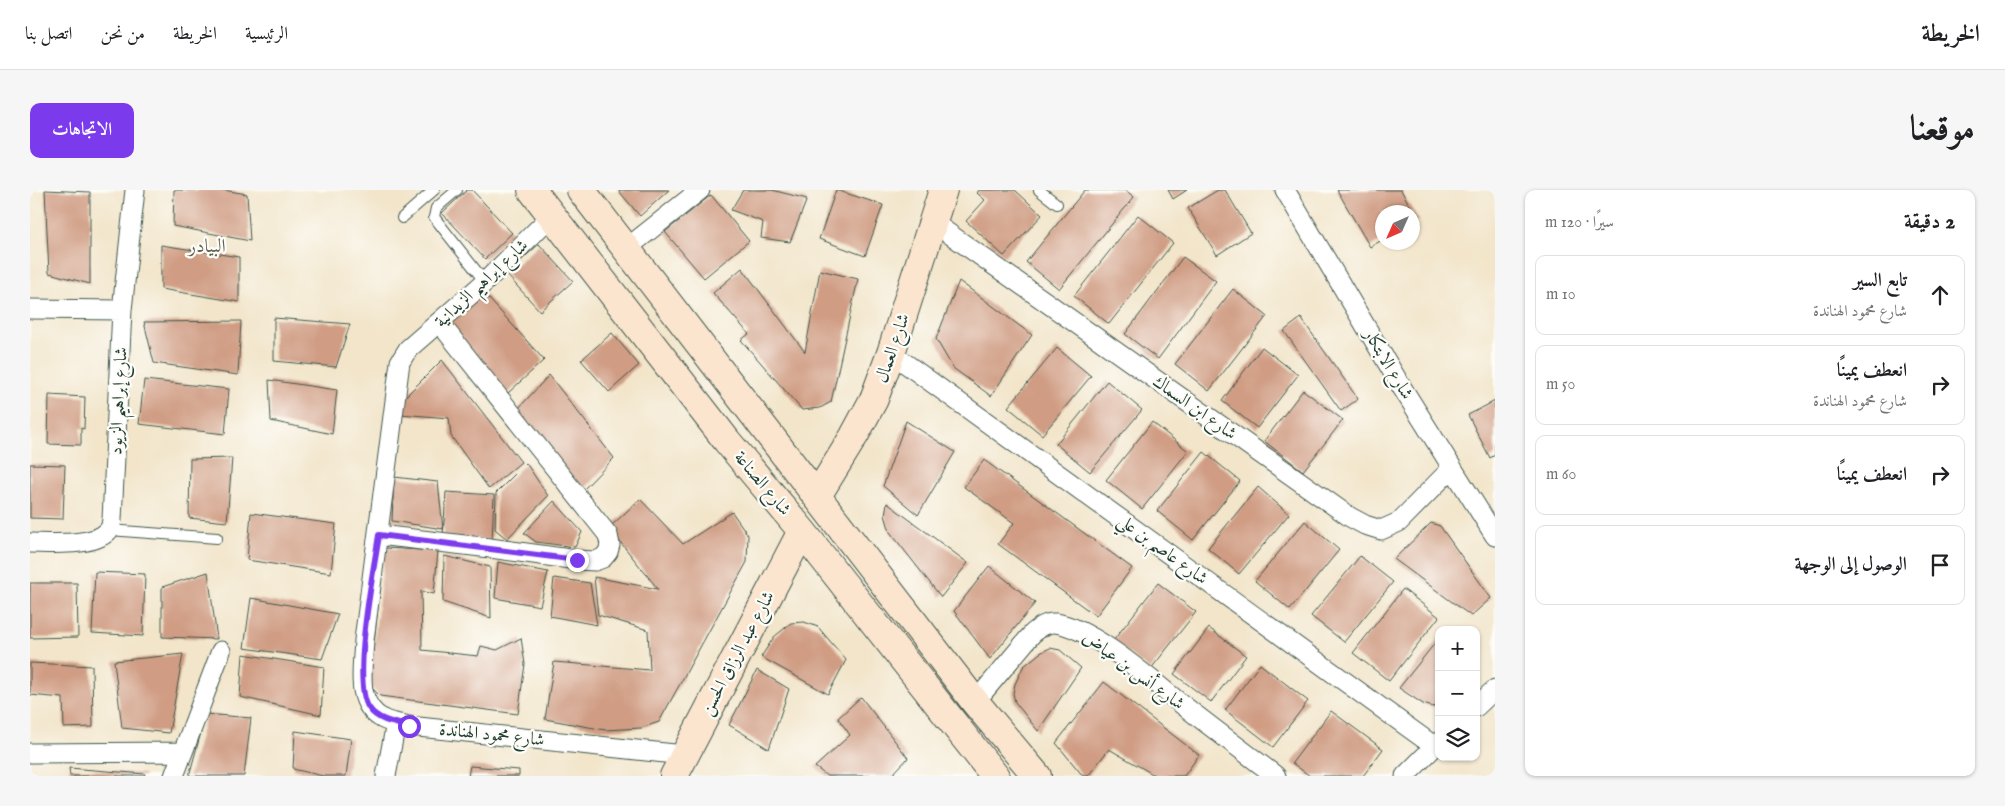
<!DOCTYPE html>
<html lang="ar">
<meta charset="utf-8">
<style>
body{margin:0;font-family:"IM FELL English",Amiri,serif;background:#f6f6f6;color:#202124;direction:rtl}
.controls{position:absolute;right:15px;bottom:15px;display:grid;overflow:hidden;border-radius:10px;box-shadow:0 1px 4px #0004}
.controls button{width:45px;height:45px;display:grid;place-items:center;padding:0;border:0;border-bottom:1px solid #e0e0e0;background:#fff;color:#202124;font:25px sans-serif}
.compass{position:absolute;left:1345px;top:15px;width:45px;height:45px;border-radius:50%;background:#fff;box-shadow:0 1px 4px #0004;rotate:225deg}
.stop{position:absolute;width:15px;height:15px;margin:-11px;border:4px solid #7c3aed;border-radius:50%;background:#fff}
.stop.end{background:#7c3aed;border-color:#fff;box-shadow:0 1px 5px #0008}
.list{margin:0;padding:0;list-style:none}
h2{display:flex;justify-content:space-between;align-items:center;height:65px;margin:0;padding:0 20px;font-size:21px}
h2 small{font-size:16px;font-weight:400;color:#757577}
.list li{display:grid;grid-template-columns:32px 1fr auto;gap:15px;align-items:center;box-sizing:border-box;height:80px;margin:0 10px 10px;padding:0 10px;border:1px solid #e0e0e0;border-radius:10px}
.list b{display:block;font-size:19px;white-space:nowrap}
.list p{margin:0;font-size:16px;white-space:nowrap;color:#757577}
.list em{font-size:16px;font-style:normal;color:#757577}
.icon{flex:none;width:28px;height:28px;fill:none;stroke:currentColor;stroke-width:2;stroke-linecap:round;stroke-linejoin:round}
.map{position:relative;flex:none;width:1465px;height:586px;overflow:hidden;direction:ltr;border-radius:10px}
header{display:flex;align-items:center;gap:30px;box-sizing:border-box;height:70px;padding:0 25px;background:#fff;border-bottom:1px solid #e0e0e0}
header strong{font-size:24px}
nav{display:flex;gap:28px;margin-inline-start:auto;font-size:18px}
.intro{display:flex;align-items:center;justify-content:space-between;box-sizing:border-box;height:120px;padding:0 30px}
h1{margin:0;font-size:35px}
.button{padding:12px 22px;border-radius:10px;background:#7c3aed;color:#fff;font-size:18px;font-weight:700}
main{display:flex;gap:30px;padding:0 30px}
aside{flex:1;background:#fff;border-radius:10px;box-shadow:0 1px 4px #0004}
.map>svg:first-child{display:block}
.building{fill:#d09d84}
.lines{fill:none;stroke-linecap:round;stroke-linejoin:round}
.lane-casing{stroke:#3f564a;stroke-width:12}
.street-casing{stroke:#3f564a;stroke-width:21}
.secondary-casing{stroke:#3f564a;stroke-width:30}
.lane{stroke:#fff;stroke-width:10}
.street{stroke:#fff;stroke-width:19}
.secondary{stroke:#fbe5cf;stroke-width:28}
.route{stroke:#7c3aed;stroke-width:6}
.labels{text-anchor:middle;stroke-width:4.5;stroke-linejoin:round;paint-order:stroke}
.street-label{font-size:18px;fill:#1f3d34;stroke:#fdfcf7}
.neighbourhood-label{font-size:19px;fill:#5d5f50;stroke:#fdfcf7}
</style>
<header>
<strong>الخريطة</strong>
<nav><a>الرئيسية</a><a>الخريطة</a><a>من نحن</a><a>اتصل بنا</a></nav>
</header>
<div class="intro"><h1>موقعنا</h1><a class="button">الاتجاهات</a></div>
<main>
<aside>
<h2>2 دقيقة<small>سيرًا · 120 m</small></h2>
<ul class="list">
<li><svg class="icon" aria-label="ahead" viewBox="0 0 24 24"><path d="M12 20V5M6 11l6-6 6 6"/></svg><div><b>تابع السير</b><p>شارع محمود الهناندة</p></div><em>10 m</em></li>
<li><svg class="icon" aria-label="right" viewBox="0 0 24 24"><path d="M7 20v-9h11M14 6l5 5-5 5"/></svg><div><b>انعطف يمينًا</b><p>شارع محمود الهناندة</p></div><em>50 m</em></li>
<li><svg class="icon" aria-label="right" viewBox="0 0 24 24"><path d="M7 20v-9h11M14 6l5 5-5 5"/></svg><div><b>انعطف يمينًا</b></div><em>60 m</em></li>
<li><svg class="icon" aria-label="arrive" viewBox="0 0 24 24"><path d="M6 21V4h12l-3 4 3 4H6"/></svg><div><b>الوصول إلى الوجهة</b></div></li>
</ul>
</aside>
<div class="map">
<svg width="1465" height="586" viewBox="0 0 1465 586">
<rect width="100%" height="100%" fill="#fdfcf7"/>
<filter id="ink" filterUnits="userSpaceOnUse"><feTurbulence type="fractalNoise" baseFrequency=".02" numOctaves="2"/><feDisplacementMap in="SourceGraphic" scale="10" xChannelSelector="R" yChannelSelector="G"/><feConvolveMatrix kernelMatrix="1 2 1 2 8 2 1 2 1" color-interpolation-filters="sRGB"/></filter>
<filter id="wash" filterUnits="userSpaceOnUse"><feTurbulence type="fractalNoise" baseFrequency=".0096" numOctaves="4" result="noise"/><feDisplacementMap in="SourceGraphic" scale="20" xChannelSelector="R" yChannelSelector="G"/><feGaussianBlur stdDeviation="1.12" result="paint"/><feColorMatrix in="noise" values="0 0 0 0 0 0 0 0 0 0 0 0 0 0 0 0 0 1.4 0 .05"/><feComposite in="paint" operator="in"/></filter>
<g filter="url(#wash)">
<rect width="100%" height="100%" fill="#f2e5ca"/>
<g id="blocks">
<path class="building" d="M15 0 60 2V94L19 83Z
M144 0H193L217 4 220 51 143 36Z
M437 0H442L482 43 455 69 412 23Z
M588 0H639L610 26Z
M713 0H742L777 9 760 52 731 48 733 32 701 20Z
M806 0 853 15 835 66 789 49Z
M949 0H985L1012 25 974 66 936 31 955 10 947 3Z
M1055 0H1095L1104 7 1029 99 996 72Z
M1138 0H1157L1143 9Z
M1188 0H1195L1221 43 1187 65 1158 18Z
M1307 0H1371L1388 30 1382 33V22H1352V50L1340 57Z
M681 5 719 51 674 88 635 42Z
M1108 25 1143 53 1079 134 1044 106Z
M509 54 543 91 510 121 476 84Z
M131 55 209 67V112L131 99Z
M1153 67 1186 91 1128 169 1095 144Z
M712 78 775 162 790 80 828 89 801 212 790 218 772 220 711 150 719 144 683 103Z
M929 91 1002 145 961 206 923 178 906 149Z
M1203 99 1237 126 1179 201 1145 174Z
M452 101 514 170 478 203 416 133Z
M244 128 320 134 306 177 244 171Z
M1271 128 1328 209 1311 221 1254 141Z
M211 131 208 185 124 173 114 132Z
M582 143 609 175 579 202 551 170Z
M1232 157 1268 185 1227 238 1192 211Z
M1027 158 1061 186 1012 245 978 217Z
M412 170 491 272 459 299 421 246 419 228 370 224 374 208Z
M519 185 584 268 551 302 487 220Z
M114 190 199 199 195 244 109 234Z
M239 190 307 200 302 244 241 231Z
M1077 191 1112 220 1060 282 1026 254Z
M1273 200 1313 230 1273 281 1234 251Z
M19 205 55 207 54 239 51 238V255L18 254Z
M1465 211V265L1460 268 1438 225Z
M876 231 925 262 888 325 853 296Z
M1122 232 1158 261 1112 319 1076 290Z
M1174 262 1210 291 1163 350 1127 321Z
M202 268 197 332 159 328 160 269Z
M954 270 1102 378 1066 426 968 354 984 333 934 297Z
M496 273 518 306 477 349 465 339 466 303Z
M0 274 35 275 33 329 0 328Z
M364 287 408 292 413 339 362 331Z
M1228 297 1259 324 1209 384 1178 358Z
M416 302 464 305 462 350 413 347Z
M610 309 653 354 702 322 718 345 717 372 629 532 611 538 575 540 515 529 524 472 620 480 618 440 568 425 564 387 628 399 579 338Z
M524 311 552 342 545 357 506 352 494 343Z
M857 313 938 373 911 407 860 342 855 325Z
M221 323 306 334 301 383 217 370Z
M1275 331 1309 360 1260 420 1225 391Z
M1401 333 1410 336 1461 408 1441 426 1364 369Z
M355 358 408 361 404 404 391 401 392 460 448 466 451 456 467 460 491 448 495 474 488 524 350 506 339 495Z
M414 366 460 377 461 428 413 412Z
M1330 366 1363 392 1314 452 1281 426Z
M468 372 518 382 510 416 465 408Z
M959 376 1005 413 960 469 924 421Z
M65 382 115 384 113 446 62 443Z
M178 382 187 449 132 447V397Z
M524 388 560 393 567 435 520 426Z
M0 393H47L48 447 0 448Z
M1128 393 1166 422 1120 480 1083 451Z
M1373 399 1409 427 1359 491 1323 463Z
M221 408 308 424 292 469 214 458Z
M774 432 788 437 816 470 798 504 731 467 744 447 761 433Z
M1179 438 1216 466 1181 512 1144 484Z
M1409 448V515L1403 517 1393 514 1369 498Z
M1020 458 1030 460 1051 478 1008 541 985 512 983 503 985 494 993 477 1010 463Z
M153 464 139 543 92 538 84 471Z
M213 464 294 477 291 525 210 507Z
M0 473 62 476 63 537 34 538 33 508 0 505Z
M1230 474 1278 511 1243 557 1195 520Z
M727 480 759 499 739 559 699 535Z
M1074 492 1169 565 1154 586H1126L1079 559 1058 586H1053L1026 553Z
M831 507 878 568 861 586H797L785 577 820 545 808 528Z
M1301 521 1353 559 1333 586H1280L1262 573Z
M176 524 221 528 214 586H159Z
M265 541 321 549 316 586H293L263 579Z
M440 576 489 580V586H438Z
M39 578 115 584 114 586H40Z"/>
</g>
</g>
<g filter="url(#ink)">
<use href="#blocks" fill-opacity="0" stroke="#3f564a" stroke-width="1"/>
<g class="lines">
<defs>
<path id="lane" d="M427 0 406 18 404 27 455 92
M1009 0 1027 14
M372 28 404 0
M79 340 187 348"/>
<path id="street" d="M1255 0 1371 196 1465 346
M522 25 455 92 378 159 370 172 334 450C333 477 324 514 353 529 360 533 371 534 379 536L654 565
M904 33 1320 327 1335 335 1351 340 1369 332 1422 278
M596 59 670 0
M0 119 92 120
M861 163 1404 556
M349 345 460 358 547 370 565 371 573 368 578 362 580 355 578 345 409 132
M0 353C19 353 64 357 78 341 81 339 81 334 82 330L92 120 105 0
M945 512 1002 444C1009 438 1016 432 1025 433 1061 437 1120 489 1149 512 1181 537 1213 561 1246 586
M1446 517 1465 499
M0 563 153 562
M144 586 191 461
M356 586 366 533
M1375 586 1409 552"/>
<path id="secondary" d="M502 0 697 251 772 341 965 586
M551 0 945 512 1007 586
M787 306 824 246 844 209 861 163 913 0
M644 586 772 341"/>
</defs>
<use href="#lane" class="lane-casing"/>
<use href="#street" class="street-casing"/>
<use href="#secondary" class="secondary-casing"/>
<use href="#lane" class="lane"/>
<use href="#street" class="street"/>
<use href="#secondary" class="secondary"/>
</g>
</g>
<g class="lines" filter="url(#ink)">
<path class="route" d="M379 536C365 533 348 531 339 518 321 492 344 379 349 345L547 370"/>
</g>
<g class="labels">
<g class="street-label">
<text transform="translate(451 93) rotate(-43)" y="6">شارع إبراهيم الزيدانية</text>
<text transform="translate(862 158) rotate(-71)" y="6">شارع العمال</text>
<text transform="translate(1359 174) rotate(59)" y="6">شارع الابتكار</text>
<text transform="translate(88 211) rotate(-87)" y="6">شارع إبراهيم الزيود</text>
<text transform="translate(1165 217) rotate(35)" y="6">شارع ابن السماك</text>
<text transform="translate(733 293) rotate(50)" y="6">شارع الصناعة</text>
<text transform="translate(1133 359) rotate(36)" y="6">شارع عاصم بن علي</text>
<text transform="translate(707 463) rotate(-62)" y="6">شارع عبد الرزاق الحسن</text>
<text transform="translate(1104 480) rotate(36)" y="6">شارع أنس بن عياض</text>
<text transform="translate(462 544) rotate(6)" y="6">شارع محمود الهناندة</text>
</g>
<g class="neighbourhood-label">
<text x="177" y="62">البيادر</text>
</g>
</g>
</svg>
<div class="controls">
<button>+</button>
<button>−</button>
<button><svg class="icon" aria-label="layers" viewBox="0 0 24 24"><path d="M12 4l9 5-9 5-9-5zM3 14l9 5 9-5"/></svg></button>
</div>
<svg class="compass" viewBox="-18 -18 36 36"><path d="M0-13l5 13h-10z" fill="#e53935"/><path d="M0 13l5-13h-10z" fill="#757577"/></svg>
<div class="stop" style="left:379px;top:536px"></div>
<div class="stop end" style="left:547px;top:370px"></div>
</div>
</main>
